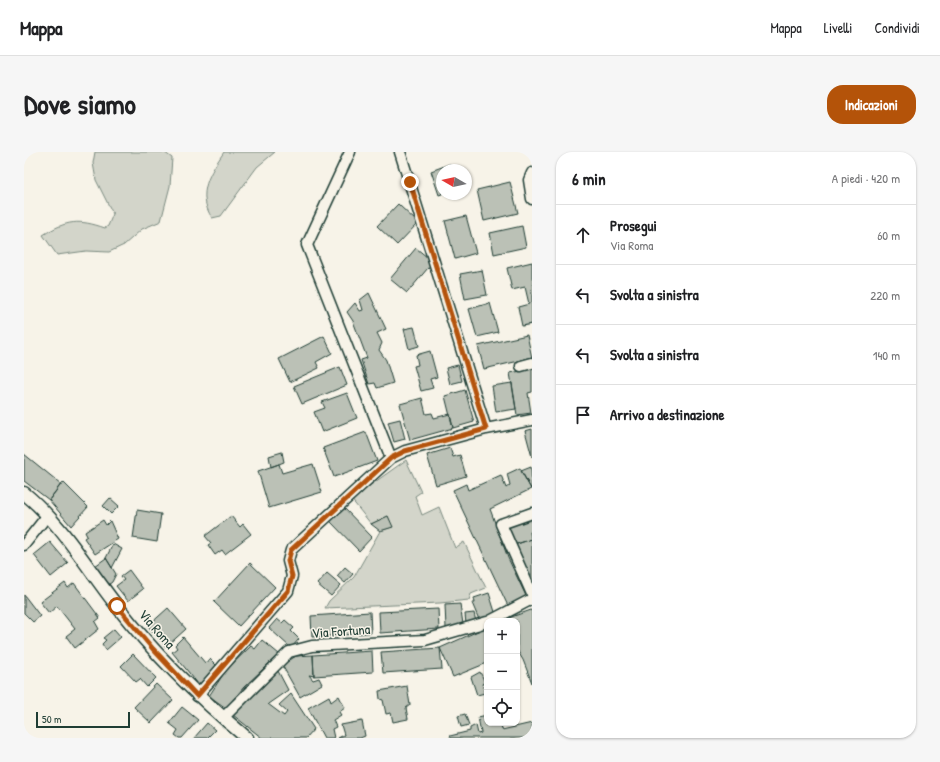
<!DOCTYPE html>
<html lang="it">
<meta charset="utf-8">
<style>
body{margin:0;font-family:"Patrick Hand",sans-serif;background:#f6f6f6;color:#202124}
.controls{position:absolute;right:12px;bottom:12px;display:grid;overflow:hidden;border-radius:8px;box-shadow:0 1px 3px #0004}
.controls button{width:36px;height:36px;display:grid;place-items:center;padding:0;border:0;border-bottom:1px solid #e0e0e0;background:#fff;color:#202124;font:20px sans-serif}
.compass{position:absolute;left:412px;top:12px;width:36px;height:36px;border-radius:50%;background:#fff;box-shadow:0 1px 3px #0004;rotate:279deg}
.scale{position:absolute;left:12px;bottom:10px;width:94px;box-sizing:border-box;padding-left:4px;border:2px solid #1f3d34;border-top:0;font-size:11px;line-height:14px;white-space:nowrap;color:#1f3d34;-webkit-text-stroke:3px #f7f3e8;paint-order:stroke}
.stop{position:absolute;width:12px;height:12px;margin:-9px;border:3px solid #b45309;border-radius:50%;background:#fff}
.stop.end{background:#b45309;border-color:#fff;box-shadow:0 1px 4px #0008}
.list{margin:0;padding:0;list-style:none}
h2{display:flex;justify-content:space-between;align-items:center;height:52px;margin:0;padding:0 16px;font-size:17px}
h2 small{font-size:13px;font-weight:400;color:#757577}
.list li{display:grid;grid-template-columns:26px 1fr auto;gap:12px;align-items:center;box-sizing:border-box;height:60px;padding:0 16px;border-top:1px solid #e0e0e0}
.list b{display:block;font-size:15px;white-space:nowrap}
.list p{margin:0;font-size:13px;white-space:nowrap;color:#757577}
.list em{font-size:13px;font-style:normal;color:#757577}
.icon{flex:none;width:22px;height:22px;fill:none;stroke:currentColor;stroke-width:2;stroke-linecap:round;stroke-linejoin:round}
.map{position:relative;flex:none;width:508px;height:586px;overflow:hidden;border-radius:16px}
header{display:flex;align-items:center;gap:24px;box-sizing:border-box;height:56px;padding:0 20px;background:#fff;border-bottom:1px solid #e0e0e0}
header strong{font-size:19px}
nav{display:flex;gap:22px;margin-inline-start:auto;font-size:14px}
.intro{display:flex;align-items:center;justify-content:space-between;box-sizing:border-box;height:96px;padding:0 24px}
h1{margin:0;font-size:28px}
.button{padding:10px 18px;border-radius:16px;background:#b45309;color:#fff;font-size:14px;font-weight:700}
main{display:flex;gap:24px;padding:0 24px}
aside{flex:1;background:#fff;border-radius:16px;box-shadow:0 1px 3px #0004}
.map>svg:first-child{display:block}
.green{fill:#d3d5ca;stroke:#79897f}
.building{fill:#bbc1b6;stroke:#1f3d34}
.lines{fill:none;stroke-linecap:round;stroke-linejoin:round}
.minor-casing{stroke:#1f3d34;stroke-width:13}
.tertiary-casing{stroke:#1f3d34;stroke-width:15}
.minor{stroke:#f7f3e8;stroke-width:10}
.tertiary{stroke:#f7f3e8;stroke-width:12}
.route{stroke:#b45309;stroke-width:5}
.labels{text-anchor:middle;stroke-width:3;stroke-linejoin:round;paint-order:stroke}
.street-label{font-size:14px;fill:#1f3d34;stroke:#f7f3e8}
</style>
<header>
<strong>Mappa</strong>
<nav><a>Mappa</a><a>Livelli</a><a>Condividi</a></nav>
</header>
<div class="intro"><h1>Dove siamo</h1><a class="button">Indicazioni</a></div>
<main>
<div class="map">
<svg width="508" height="586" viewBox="0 0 508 586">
<rect width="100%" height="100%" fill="#f7f3e8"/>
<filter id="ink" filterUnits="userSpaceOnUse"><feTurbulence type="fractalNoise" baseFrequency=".025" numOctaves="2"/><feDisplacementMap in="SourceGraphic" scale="8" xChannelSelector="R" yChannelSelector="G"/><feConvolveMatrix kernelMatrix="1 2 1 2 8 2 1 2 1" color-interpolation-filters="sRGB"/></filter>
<g filter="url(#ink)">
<path class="green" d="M71 0H140L148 6 146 34 137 69 118 77 100 93 85 100 62 99 33 103 19 83C43 68 55 67 81 76L84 74 89 62 72 28 69 11Z
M200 0H251L233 15 197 64 188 66C172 41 186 21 200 0Z
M382 308 397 340 391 344 398 363 415 355 431 396 440 390 462 436 447 442 445 448 416 451 301 456 305 449 330 425 356 379 368 375 364 364 347 372 327 347Z"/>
<path class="building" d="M426 12 428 18H418V42L415 43 407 19Z
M486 30 494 61 460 69 453 38Z
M374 52 394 71 373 93 353 74Z
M442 64 452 101 431 107 421 69Z
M498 74 502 95 470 102 466 81Z
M392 96 409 110 383 141 366 127Z
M508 110V172L498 174 494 155 505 152 501 135 488 138 483 116Z
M458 118 463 143 441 147 436 122Z
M345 141 362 177 353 181 358 191 355 198 362 208 369 231 353 236 351 231 345 232 337 208 343 206 329 169 323 160 331 151 336 159 339 158 336 148Z
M466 151 474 180 453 185 445 157Z
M390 175 395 194 385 197 380 177Z
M503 183 508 206 460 217 454 194Z
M300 184 308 201 292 210 295 216 266 230 255 207Z
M406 199 413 225 406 227 409 236 397 239 390 214 394 213 392 203Z
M434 213 438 229 426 232 422 216Z
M316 215 323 233 278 252 270 234Z
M508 217V240L504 241 507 261 493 263 486 221Z
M488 231 492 257 472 260 468 234Z
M441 238 450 270 429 276 421 244Z
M323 241 333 266 298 280 290 260 301 256 298 250Z
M398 246 402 262 408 261 410 266 426 262 429 276 386 288 376 252Z
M376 267 381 287 370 290 364 270Z
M508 277V305L501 279Z
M342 280 353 309 310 325 299 296Z
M426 296 429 305 436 303 442 324 412 333 403 303Z
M258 300 260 310 247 315 245 304Z
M0 302 37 332 25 348 0 329Z
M255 312 258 321 289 312 298 340 245 356 234 319Z
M507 315 508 336 507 337 497 319Z
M496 316 507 337 466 357 484 406 503 446 484 454 429 338 442 332 444 338 477 323 482 336 486 333 483 322Z
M39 330 64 355 47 374 25 348Z
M86 346 95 354 87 362 79 354Z
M320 356 348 385 335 399 306 369Z
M113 358 137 362 133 390 109 386Z
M207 364 216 375 219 372 227 382 201 402 198 398 191 403 184 393 187 391 181 384Z
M364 364 369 375 356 379 347 372Z
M508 366V379L506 380 507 387 490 393 485 374Z
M79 368 82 373 86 369 94 387 71 402 60 386 63 384 61 380Z
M508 387V435L490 393Z
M26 390 44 411 27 425 10 403Z
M89 392 98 397 88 416 82 406Z
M82 406 92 422 88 430 84 433 71 414Z
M226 411 251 435 215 474 190 450Z
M321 415 329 422 321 431 313 424Z
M105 418 119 437 104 449 92 434 100 428 97 424Z
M303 421 317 433 307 444 293 432Z
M41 431 44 436 50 431 76 466 71 470 75 477 51 496 42 484 51 477 33 454 25 461 16 450Z
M465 441 472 463 456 470 448 451H451L450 446Z
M0 443 16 464 9 470 0 461Z
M436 452 439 472 422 476 421 453Z
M144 456 162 477 142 495 124 474Z
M414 457 415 477 356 481 355 460Z
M507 458 508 459V531L499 508 493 498V469L479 468Z
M346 460 347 481 288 485 287 464Z
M450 461 452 470 442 472 441 462Z
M253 467 258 471 261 468 270 476 267 479 275 487 267 496 245 476Z
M463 475V511L429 525 416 496Z
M90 477 97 485 82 498 78 492 82 488 79 486Z
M159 485 182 512 186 507 194 515 175 533 148 500 153 496 151 493Z
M238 488 255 502 220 535 202 556 185 544 202 518 227 494 231 497Z
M416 496 418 517 359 521 357 500Z
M348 499 349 520 290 524 289 503Z
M109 502 132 526 123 535 116 527 112 530 97 514Z
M289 503 290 524 285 523 289 528 295 526 298 532 276 545 258 513 272 504Z
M254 519 264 538 244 552 260 564 263 560 255 553 267 542 290 577 282 586H238L209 563Z
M456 520 461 530 458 532 461 541 453 543 447 525Z
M132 532 149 548 127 571 110 555Z
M383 534 386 553 382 556 384 567 369 570 367 561 362 562 359 548 356 547 355 539Z
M305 544 307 550 315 544 321 556 315 560 317 563 309 568 312 575 308 577 310 586H300L284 556Z
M158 555 174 568 158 586H155L151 583 154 578 145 571Z
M441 562 445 573 437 575 434 564Z
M463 563V571H477L478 578 508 571V586H427L426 584 446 579V576L452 573 454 582 457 581 454 565Z
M338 569 341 584 336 586H314L320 583 317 573Z
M183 571 191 578 183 586H170Z"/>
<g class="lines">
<defs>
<path id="minor" d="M326 0 283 93 367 306
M376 0 462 277
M508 21 505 28 508 47
M497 214 508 211
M508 361 477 372 508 442
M0 393 23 364
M466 469 508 447
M173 544 264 439 268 424 264 409 267 398 367 306 381 299 462 277 508 268
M199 566 265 500 288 494 401 488 463 470"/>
<path id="tertiary" d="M0 341C38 372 63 416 93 454 131 503 175 546 223 586"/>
</defs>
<use href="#minor" class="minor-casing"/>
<use href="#tertiary" class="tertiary-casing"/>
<use href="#minor" class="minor"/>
<use href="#tertiary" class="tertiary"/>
</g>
</g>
<g class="lines" filter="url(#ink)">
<path class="route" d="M93 454 129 497 173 544 264 439 268 424 264 409 267 398 367 306 381 299 462 277 386 30"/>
</g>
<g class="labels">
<g class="street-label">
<text transform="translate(133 477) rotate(49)" y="5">Via Roma</text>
<text transform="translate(317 479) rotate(-4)" y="5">Via Fortuna</text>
</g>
</g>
</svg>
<div class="controls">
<button>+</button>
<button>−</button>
<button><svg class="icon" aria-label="locate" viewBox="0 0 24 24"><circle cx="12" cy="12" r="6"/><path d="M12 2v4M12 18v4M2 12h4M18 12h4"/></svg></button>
</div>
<svg class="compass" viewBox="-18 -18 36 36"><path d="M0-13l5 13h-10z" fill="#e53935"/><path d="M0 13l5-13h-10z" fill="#757577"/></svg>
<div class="scale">50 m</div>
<div class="stop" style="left:93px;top:454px"></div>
<div class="stop end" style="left:386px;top:30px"></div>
</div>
<aside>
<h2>6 min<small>A piedi · 420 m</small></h2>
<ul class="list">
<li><svg class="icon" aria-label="ahead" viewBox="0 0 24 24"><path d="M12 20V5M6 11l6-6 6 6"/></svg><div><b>Prosegui</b><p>Via Roma</p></div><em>60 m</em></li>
<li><svg class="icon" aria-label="left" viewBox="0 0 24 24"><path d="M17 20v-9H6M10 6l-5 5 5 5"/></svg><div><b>Svolta a sinistra</b></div><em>220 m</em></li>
<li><svg class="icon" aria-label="left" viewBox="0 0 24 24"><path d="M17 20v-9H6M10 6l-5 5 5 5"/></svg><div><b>Svolta a sinistra</b></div><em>140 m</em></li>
<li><svg class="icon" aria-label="arrive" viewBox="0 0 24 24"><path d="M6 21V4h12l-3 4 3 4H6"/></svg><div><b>Arrivo a destinazione</b></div></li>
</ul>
</aside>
</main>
